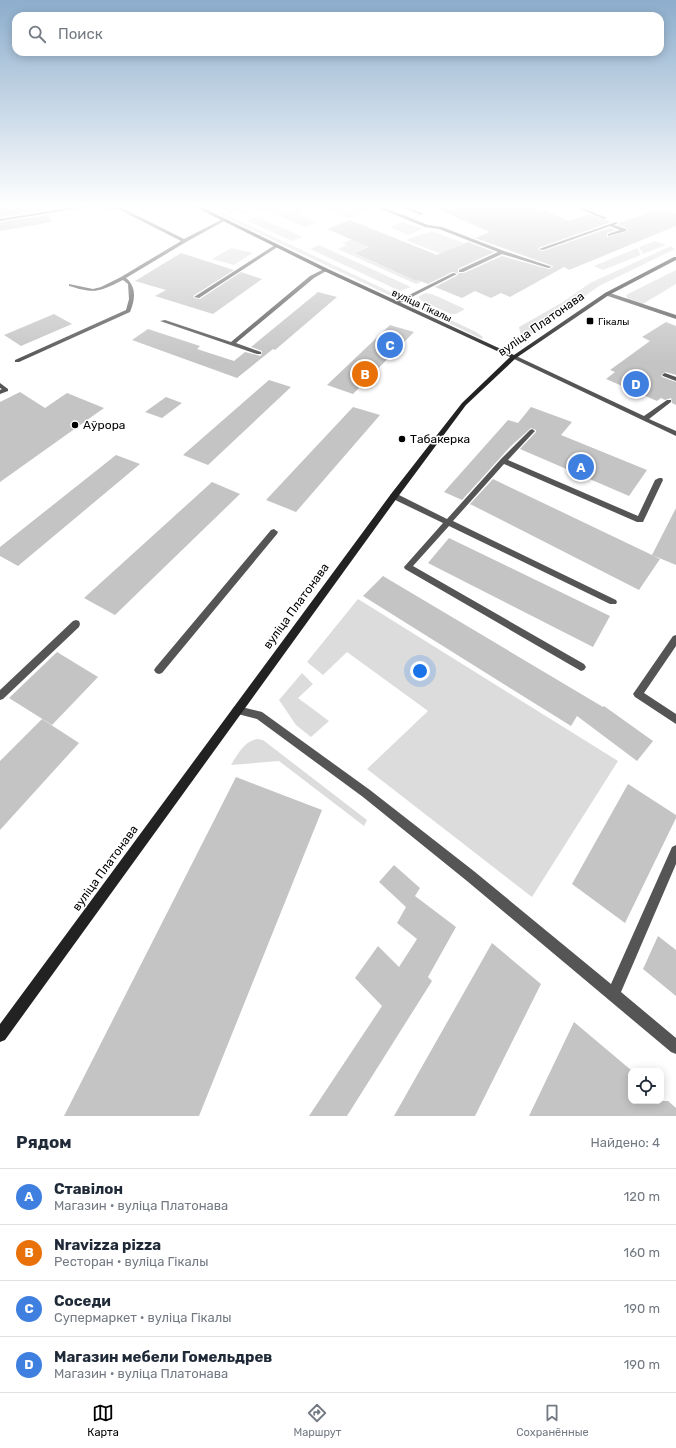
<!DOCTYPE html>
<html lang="ru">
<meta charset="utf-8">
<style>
body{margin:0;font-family:Rubik,sans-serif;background:#f2f2f3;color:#1f2937}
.controls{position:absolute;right:12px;bottom:12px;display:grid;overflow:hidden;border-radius:8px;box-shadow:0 2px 10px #0003}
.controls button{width:36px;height:36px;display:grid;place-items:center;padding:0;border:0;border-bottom:1px solid #e0e1e3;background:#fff;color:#1f2937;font:20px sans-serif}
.you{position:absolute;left:420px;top:671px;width:14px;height:14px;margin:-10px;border:3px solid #fff;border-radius:50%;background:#1a73e8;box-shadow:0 0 0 6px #1a73e833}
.badge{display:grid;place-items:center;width:26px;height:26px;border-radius:50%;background:#000;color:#fff;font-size:13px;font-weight:700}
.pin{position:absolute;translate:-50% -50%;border:2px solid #fff;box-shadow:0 1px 4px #0006}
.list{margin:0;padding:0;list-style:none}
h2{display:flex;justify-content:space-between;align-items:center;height:52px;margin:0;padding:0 16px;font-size:17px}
h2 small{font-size:13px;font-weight:400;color:#747a83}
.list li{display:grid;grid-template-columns:26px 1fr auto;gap:12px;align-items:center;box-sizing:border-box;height:56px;padding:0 16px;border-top:1px solid #e0e1e3}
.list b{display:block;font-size:15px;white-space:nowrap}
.list p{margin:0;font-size:13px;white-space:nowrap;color:#747a83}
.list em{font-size:13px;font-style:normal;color:#747a83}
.icon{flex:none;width:22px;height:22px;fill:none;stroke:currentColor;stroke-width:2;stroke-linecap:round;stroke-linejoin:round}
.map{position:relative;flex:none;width:676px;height:1116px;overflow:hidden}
.search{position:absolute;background:#fff;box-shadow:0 2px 10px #0003;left:12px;right:12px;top:12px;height:44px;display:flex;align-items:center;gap:10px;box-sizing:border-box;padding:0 14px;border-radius:12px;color:#747a83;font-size:15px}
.sheet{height:276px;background:#fff}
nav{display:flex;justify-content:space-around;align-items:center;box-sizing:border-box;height:56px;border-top:1px solid #e0e1e3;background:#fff;font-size:11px;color:#747a83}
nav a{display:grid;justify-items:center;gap:2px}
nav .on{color:#000}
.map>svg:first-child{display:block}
.green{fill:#dcdcdc}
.building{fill:#c4c4c4}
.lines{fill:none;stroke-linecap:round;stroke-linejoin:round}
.lane{fill:#555;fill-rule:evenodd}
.secondary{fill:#222;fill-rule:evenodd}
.poi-dot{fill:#000;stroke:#fff;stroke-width:1.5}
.labels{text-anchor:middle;stroke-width:3;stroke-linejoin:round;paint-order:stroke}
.far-street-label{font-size:10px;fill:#000;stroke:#fff}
.far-poi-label{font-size:10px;fill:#000;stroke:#fff;text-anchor:start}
.street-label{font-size:12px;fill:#000;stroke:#fff}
.poi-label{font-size:12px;fill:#000;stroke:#fff;text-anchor:start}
</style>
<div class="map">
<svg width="676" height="1116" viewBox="0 0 676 1116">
<rect width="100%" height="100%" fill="#fff"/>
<path class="green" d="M199 205H206L399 296 393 297Z
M215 205H235L251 213H230Z
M240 205H360L376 208 349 218 318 206 296 213 317 223 305 227 267 211 257 213Z
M253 218H259L303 237 292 241 247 221Z
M403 222 422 229 408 235 390 227Z
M431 231 464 243 458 246 453 259 406 240Z
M353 239 370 246 353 253 416 281 432 273 435 275 416 284 338 249 347 245 342 243Z
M655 241 666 245 643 254 639 247Z
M319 245 411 287 400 291 310 249Z
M671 246 675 249 599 286 526 338 521 336 519 327 563 302 590 283Z
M231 248 253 253 234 265 212 259Z
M637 248 641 255 603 270 594 266Z
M676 270V284L641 305C635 303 628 302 626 295Z
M425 293 432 294 465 309 456 314H451L422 301 418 297Z
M411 301 476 332 483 337 482 339 409 304Z
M358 599 618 761 532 897 367 769 428 711 347 652 323 675 307 662Z
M302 673 313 684 298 698 329 721 311 737 296 725 279 700Z
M257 739 263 740 367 820 364 826 279 761 231 765C237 755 244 741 257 739Z"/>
<path class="building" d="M0 205H42L45 210 0 217Z
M428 205H531L569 221 588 214 611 222 538 248 539 250 543 251 610 228 616 230 607 233V237L626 232 627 228 618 225 619 223 662 208 676 213V226L569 270 564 267 510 297 501 293 491 298 475 291 462 298 435 287 458 275V273H464L502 256 548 269 552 268 553 266 475 238 490 232Z
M48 215 52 222 0 231V222Z
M350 220 437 255 468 242 494 252 458 269V273L452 272 428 284 418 280 416 281 354 253 369 247 327 229Z
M181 253 234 270 193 296 194 298 200 299 241 272 262 279 213 314 155 296 166 290 135 281Z
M318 292 337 297 275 350 273 349 237 378 132 340 148 329 200 346 197 349 234 361 245 352 261 356 262 351 251 347Z
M54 314 72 324 21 346 4 335Z
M666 322 676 326V375L666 372 661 375 662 377 676 382V405L672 403 671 398 665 400 661 398 657 401 606 379 615 372 610 370 650 341 642 337Z
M390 325 414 332 353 394 327 385Z
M269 380 291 387 208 465 183 455Z
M20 392 45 408 67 393 104 408 0 482V402Z
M166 397 182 403 162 418 145 412Z
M353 407 380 415 296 512 266 500Z
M531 407 572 422 561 435 647 470 629 496 520 449 536 432V430L531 428 511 446 462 500 444 492 508 420 518 423Z
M116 455 140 464 18 566 0 556V547Z
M493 479 652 555 660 559 639 590 470 504Z
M212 482 240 494 115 615 84 598Z
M676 508V565L652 555Z
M449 538 610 616 593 647 428 563Z
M383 576 603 707 604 706 653 741 637 761 577 716 571 726 363 596Z
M57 652 98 677 52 725 9 698Z
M42 719 79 743 0 830V761Z
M236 777 322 810 199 1116H64Z
M628 784 676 815V818L625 923 572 884Z
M394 865 420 888 415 896 456 927 428 977 432 981 347 1116H309L382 1006 355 978 378 946 399 967 417 939 397 923 406 907 379 882Z
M658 936 676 950V996L643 969Z
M492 943 541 984 475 1116H394Z
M574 1022 631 1070V1101H668L676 1108V1116H529Z"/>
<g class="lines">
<path class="lane" d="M371 205H378L428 225 442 227 504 251 552 267 548 268 502 254 463 272H459V270L498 252 439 229 425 227Z
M396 205H403L424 214 421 215Z
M570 205H577L607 218 604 219Z
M81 206 120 207 184 239 223 219 226 220 186 242 126 278C137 287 135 300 130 312L19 362H15V360L126 310 129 299 128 284 123 280C99 292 95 294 69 286V284L93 289 101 287 121 277 181 241 118 209 81 208 0 221V219Z
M616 222 618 223 614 225 626 229V231L608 236V234L620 230 610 226 543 250 539 249Z
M275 245 279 246 199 298 194 297Z
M324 269 328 270 314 278 236 343 261 352V354H257L160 321 165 320 231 342 310 276Z
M453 273 457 274 398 304 393 303Z
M607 292 676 315V319L605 295 604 294Z
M514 355 644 416 667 400H671V402L649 419 676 431V436L512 358V356Z
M665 373 676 377V381L663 376 662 375Z
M0 383 8 389V391L0 394V390L2 389 0 388Z
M532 429 535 431 534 432 508 460 638 516 655 480 659 478H662L663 480 643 522H637L504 464 453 521 616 600 617 602 616 604H610L449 526 413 566 584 664 586 667 584 670 581 671 405 569 404 567 443 523 391 498 390 496 391 494H397L447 519 501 459 530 430Z
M274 529 278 532 277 534 162 673 159 674 156 673 154 670 156 667 271 530Z
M76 620 79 621 80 624 79 627 3 699 0 700V690L73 621Z
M676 635V646L644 693 676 714V724L635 697 633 694 673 636Z
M237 706 262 712 370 790 475 872 611 984 672 847 676 845V864L621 992 676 1038V1054L671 1052 467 881 363 797 257 719 234 713 232 710 234 707Z"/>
<path class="secondary" d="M191 205H197L328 269 514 355 605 293 674 257H676V260L609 295 516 358 466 405 397 498 5 1040 0 1042V1024L391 494 462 403 510 357 324 271Z"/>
</g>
<linearGradient id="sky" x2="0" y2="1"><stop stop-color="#8cadcc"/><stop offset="0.57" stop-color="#fff"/><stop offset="1" stop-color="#fff" stop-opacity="0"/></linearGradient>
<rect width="676" height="362" fill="url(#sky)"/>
<g class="poi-dot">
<rect x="586" y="317" width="8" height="8" rx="2"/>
<circle cx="75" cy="425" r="4"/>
<circle cx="402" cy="439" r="4"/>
</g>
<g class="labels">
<g class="far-street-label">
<text transform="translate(422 305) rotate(25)" y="4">вуліца Гікалы</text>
</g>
<g class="far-poi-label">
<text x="598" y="325">Гікалы</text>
</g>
<g class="street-label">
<text transform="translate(541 324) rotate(-35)" y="4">вуліца Платонава</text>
<text transform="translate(296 606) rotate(-54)" y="4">вуліца Платонава</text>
<text transform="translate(105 868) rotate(-54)" y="4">вуліца Платонава</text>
</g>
<g class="poi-label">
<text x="83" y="429">Аўрора</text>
<text x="410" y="443">Табакерка</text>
</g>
</g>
</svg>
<div class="controls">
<button><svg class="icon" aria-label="locate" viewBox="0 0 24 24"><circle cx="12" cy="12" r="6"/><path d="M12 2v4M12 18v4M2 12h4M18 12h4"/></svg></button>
</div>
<div class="you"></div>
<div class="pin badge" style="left:581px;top:467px;background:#3f7fe0">A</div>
<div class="pin badge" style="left:365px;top:374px;background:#e8710a">B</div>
<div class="pin badge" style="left:390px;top:345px;background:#3f7fe0">C</div>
<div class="pin badge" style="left:636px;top:384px;background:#3f7fe0">D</div>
<div class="search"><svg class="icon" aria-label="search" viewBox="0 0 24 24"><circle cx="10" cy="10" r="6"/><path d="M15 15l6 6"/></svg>Поиск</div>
</div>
<section class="sheet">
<h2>Рядом<small>Найдено: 4</small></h2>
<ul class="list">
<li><span class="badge" style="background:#3f7fe0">A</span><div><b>Ставілон</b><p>Магазин · вуліца Платонава</p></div><em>120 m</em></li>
<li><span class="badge" style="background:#e8710a">B</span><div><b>Nravizza pizza</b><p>Ресторан · вуліца Гікалы</p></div><em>160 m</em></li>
<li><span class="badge" style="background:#3f7fe0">C</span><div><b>Соседи</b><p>Супермаркет · вуліца Гікалы</p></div><em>190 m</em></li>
<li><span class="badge" style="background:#3f7fe0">D</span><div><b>Магазин мебели Гомельдрев</b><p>Магазин · вуліца Платонава</p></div><em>190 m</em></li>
</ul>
</section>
<nav>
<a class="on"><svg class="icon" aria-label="map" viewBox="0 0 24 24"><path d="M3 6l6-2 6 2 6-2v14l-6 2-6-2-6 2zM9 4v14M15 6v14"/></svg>Карта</a>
<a><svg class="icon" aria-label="directions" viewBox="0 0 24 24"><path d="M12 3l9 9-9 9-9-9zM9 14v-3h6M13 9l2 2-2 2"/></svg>Маршрут</a>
<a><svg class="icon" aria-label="saved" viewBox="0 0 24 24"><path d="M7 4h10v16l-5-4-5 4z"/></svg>Сохранённые</a>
</nav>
